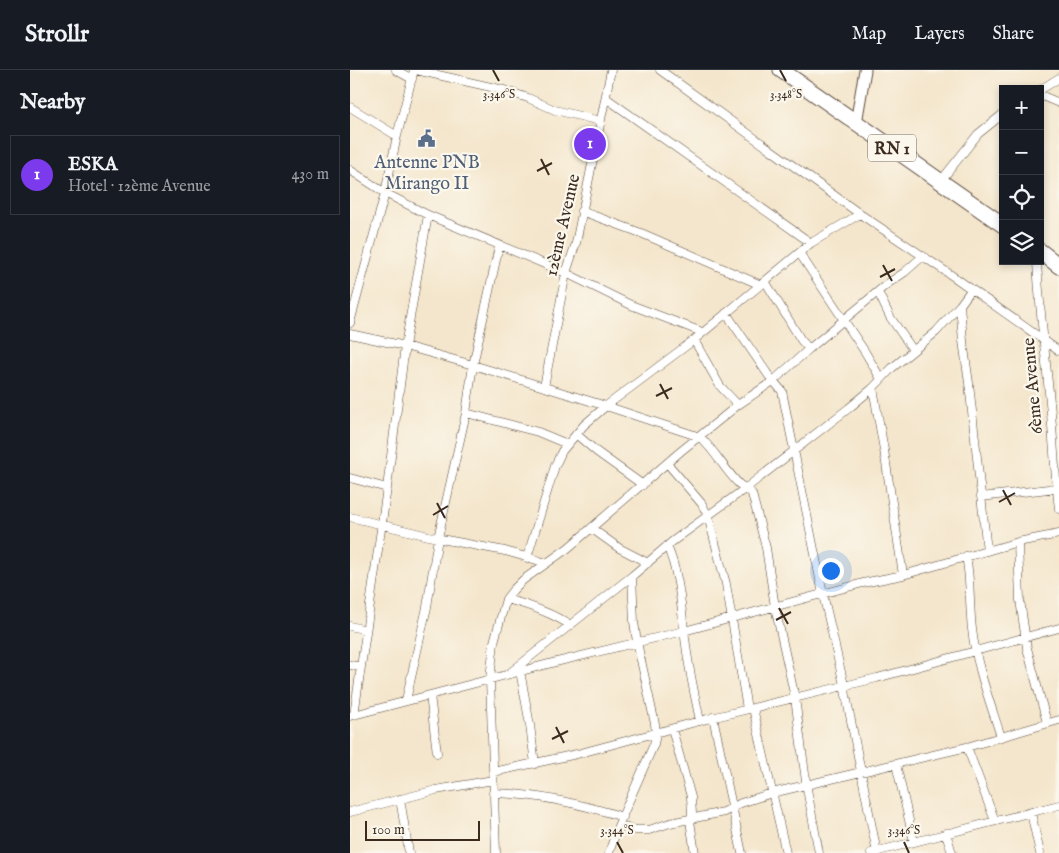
<!DOCTYPE html>
<meta charset="utf-8">
<style>
body{margin:0;font-family:"IM FELL English",serif;background:#20242c;color:#f1f3f6}
.controls{position:absolute;right:15px;top:15px;display:grid;overflow:hidden;border-radius:0px;box-shadow:0 2px 8px #0003}
.controls button{width:45px;height:45px;display:grid;place-items:center;padding:0;border:0;border-bottom:1px solid #363941;background:#171b24;color:#f1f3f6;font:25px sans-serif}
.scale{position:absolute;left:15px;bottom:12px;width:115px;box-sizing:border-box;padding-left:5px;border:2px solid #3b2a1e;border-top:0;font-size:14px;line-height:18px;white-space:nowrap;color:#3b2a1e;-webkit-text-stroke:4px #fbf7ec;paint-order:stroke}
.you{position:absolute;left:480px;top:500px;width:18px;height:18px;margin:-12px;border:4px solid #fff;border-radius:50%;background:#1a73e8;box-shadow:0 0 0 8px #1a73e833}
.badge{display:grid;place-items:center;width:32px;height:32px;border-radius:50%;background:#7c3aed;color:#fff;font-size:16px;font-weight:700}
.pin{position:absolute;translate:-50% -50%;border:2px solid #fff;box-shadow:0 1px 5px #0006}
.list{margin:0;padding:0;list-style:none}
h2{display:flex;justify-content:space-between;align-items:center;height:65px;margin:0;padding:0 20px;font-size:21px}
h2 small{font-size:16px;font-weight:400;color:#9ea1a6}
.list li{display:grid;grid-template-columns:32px 1fr auto;gap:15px;align-items:center;box-sizing:border-box;height:80px;margin:0 10px 10px;padding:0 10px;border:1px solid #363941;border-radius:0px}
.list b{display:block;font-size:19px;white-space:nowrap}
.list p{margin:0;font-size:16px;white-space:nowrap;color:#9ea1a6}
.list em{font-size:16px;font-style:normal;color:#9ea1a6}
.icon{flex:none;width:28px;height:28px;fill:none;stroke:currentColor;stroke-width:2;stroke-linecap:round;stroke-linejoin:round}
.map{position:relative;flex:none;width:709px;height:783px;overflow:hidden}
header{display:flex;align-items:center;gap:30px;box-sizing:border-box;height:70px;padding:0 25px;background:#171b24;border-bottom:1px solid #363941}
header strong{font-size:24px}
nav{display:flex;gap:28px;margin-inline-start:auto;font-size:18px}
main{display:flex}
aside{flex:1;background:#171b24}
.map>svg:first-child{display:block}
.lines{fill:none;stroke-linecap:round;stroke-linejoin:round}
.street-casing{stroke:#574638;stroke-width:9}
.secondary-casing{stroke:#574638;stroke-width:13}
.highway-casing{stroke:#574638;stroke-width:17}
.street{stroke:#fff;stroke-width:8}
.secondary{stroke:#fff;stroke-width:11}
.highway{stroke:#fff;stroke-width:15}
.ticks{fill:none;stroke:#3b2a1e;stroke-width:2}
.labels{text-anchor:middle;stroke-width:4.5;stroke-linejoin:round;paint-order:stroke}
.shield{fill:#fbf7ec;stroke:#75685c;stroke-width:1}
.shield-label{font-size:16px;font-weight:bold;fill:#3b2a1e}
.service-label{font-size:18px;fill:#4e5e75;stroke:#fbf7ec}
.street-label{font-size:18px;fill:#3b2a1e;stroke:#fbf7ec}
.ticks-label{font-size:12px;text-anchor:middle;fill:#3b2a1e;stroke:#fbf7ec;stroke-width:4.5;stroke-linejoin:round;paint-order:stroke}
</style>
<header>
<strong>Strollr</strong>
<nav><a>Map</a><a>Layers</a><a>Share</a></nav>
</header>
<main>
<aside>
<h2>Nearby<small></small></h2>
<ul class="list">
<li><span class="badge">1</span><div><b>ESKA</b><p>Hotel · 12ème Avenue</p></div><em>430 m</em></li>
</ul>
</aside>
<div class="map">
<svg width="709" height="783" viewBox="0 0 709 783">
<rect width="100%" height="100%" fill="#fbf7ec"/>
<filter id="ink" filterUnits="userSpaceOnUse"><feTurbulence type="fractalNoise" baseFrequency=".02" numOctaves="2"/><feDisplacementMap in="SourceGraphic" scale="10" xChannelSelector="R" yChannelSelector="G"/><feConvolveMatrix kernelMatrix="1 2 1 2 8 2 1 2 1" color-interpolation-filters="sRGB"/></filter>
<filter id="wash" filterUnits="userSpaceOnUse"><feTurbulence type="fractalNoise" baseFrequency=".0096" numOctaves="4" result="noise"/><feDisplacementMap in="SourceGraphic" scale="20" xChannelSelector="R" yChannelSelector="G"/><feGaussianBlur stdDeviation="1.12" result="paint"/><feColorMatrix in="noise" values="0 0 0 0 0 0 0 0 0 0 0 0 0 0 0 0 0 1.4 0 .05"/><feComposite in="paint" operator="in"/></filter>
<g filter="url(#wash)">
<rect width="100%" height="100%" fill="#f4e6cc"/>
</g>
<g filter="url(#ink)">
<g class="lines">
<defs>
<path id="street" d="M46 0 62 9
M66 0 154 20 178 28 205 40 250 51
M310 0 510 144 607 209 709 281
M690 20 709 8
M690 25 709 33
M256 28 461 173
M0 37 47 66
M0 100 35 123 78 145 216 203 281 235 352 262
M590 112 628 64 653 44
M231 141 291 163 411 215
M450 184 515 282 531 309
M687 191C689 232 694 272 698 313 703 355 704 397 709 439
M415 211 451 270 459 279
M621 220 610 235 613 271 619 313 637 481
M528 222 540 247 563 280
M376 243 419 306 432 321 473 524 494 615 527 783
M0 253 35 123 47 66 64 0
M0 264 55 276 123 295 256 336 350 367C365 381 375 400 389 414 394 418 399 419 402 424L416 478 425 537 445 628 457 719 469 783
M344 270 370 316 388 335
M194 317 216 203 226 173 261 0
M523 318 534 380 553 505
M116 343 188 362 217 374
M226 364 247 382 293 415
M317 393 352 434 358 446 376 514 397 639
M0 408 37 418
M631 427 707 418
M0 447 91 469 155 481 197 493
M241 458 269 478 298 493
M668 472 670 530 677 578 697 653
M317 476C331 508 331 541 336 575 339 600 345 626 350 651
M616 486C621 510 619 534 622 559 626 595 640 632 651 667
M177 488 205 396 212 381 234 355 256 336 344 270 461 173 510 144
M156 529C179 535 200 542 220 555
M0 556 16 560
M0 595 11 597
M170 601 180 655 185 694
M161 602 282 506 323 471 396 418 499 338 523 318 542 298 586 262 610 235
M80 625 87 683
M56 630 77 537 88 468 116 343 123 295 149 176
M403 638 436 783
M4 645 37 418 55 276 78 145
M0 646 202 593 334 561 513 513 553 505 668 472 709 464
M363 647 392 783
M322 659 341 727 342 744 340 751 345 783
M617 677 645 751
M546 694 564 772
M143 702 227 684 357 649 527 608 709 558
M143 723C188 724 231 734 273 747
M50 729 59 783
M0 742 86 720 143 710
M681 743 690 783
M268 756 286 760H299L320 753 374 742 391 733 422 723 617 677 709 650
M596 763 602 783
M146 783 140 609 144 572 156 529 163 520 173 510 218 478 331 381 388 335 423 311 459 279 537 214 555 202 573 186
M259 783 268 756 304 674 306 664 305 654 287 572 284 552 282 506
M521 783 709 735"/>
<path id="secondary" d="M506 53 515 0"/>
<path id="highway" d="M431 0 653 155
M690 181 709 196"/>
</defs>
<use href="#street" class="street-casing"/>
<use href="#secondary" class="secondary-casing"/>
<use href="#highway" class="highway-casing"/>
<use href="#street" class="street"/>
<use href="#secondary" class="secondary"/>
<use href="#highway" class="highway"/>
</g>
</g>
<path class="ticks" d="M143 0 149 11M430 0 436 11M191 89 199 105M187 101 202 93M533 195 542 211M530 207 545 199M310 314 318 329M306 326 322 318M653 420 661 435M649 432 665 423M87 433 95 448M83 445 98 436M429 538 438 554M426 550 441 542M206 657 214 673M202 669 218 661M267 772 273 783M554 772 559 783"/>
<defs>
<symbol id="civic-bare" viewBox="-9 -9 18 18"><path d="M-.6-6.5H3V-4.5H.6V-3L4-1V1h2V6H-6V1h2V-1L-.6-3ZM-1.2 2.5V6h2.4V2.5Z" fill="#5c6f8a" stroke="#fbf7ec" stroke-width="2.5" paint-order="stroke"/></symbol>
</defs>
<g fill-rule="evenodd">
<use href="#civic-bare" x="64" y="56" width="25" height="25"/>
</g>
<g class="labels">
<rect class="shield" x="518" y="64.5" width="48" height="27" rx="4"/>
<g class="shield-label">
<text x="542" y="84">RN 1</text>
</g>
<g class="service-label">
<text x="77" y="98">Antenne PNB<tspan x="77" dy="21">Mirango II</tspan></text>
</g>
<g class="street-label">
<text transform="translate(212 155) rotate(-77)" y="6">12ème Avenue</text>
<text transform="translate(682 316) rotate(-95)" y="6">6ème Avenue</text>
</g>
</g>
<g class="ticks-label">
<text x="149" y="28">3.346°S</text>
<text x="436" y="28">3.348°S</text>
<text x="267" y="764">3.344°S</text>
<text x="554" y="764">3.346°S</text>
</g>
</svg>
<div class="controls">
<button>+</button>
<button>−</button>
<button><svg class="icon" aria-label="locate" viewBox="0 0 24 24"><circle cx="12" cy="12" r="6"/><path d="M12 2v4M12 18v4M2 12h4M18 12h4"/></svg></button>
<button><svg class="icon" aria-label="layers" viewBox="0 0 24 24"><path d="M12 4l9 5-9 5-9-5zM3 14l9 5 9-5"/></svg></button>
</div>
<div class="scale">100 m</div>
<div class="you"></div>
<div class="pin badge" style="left:240px;top:74px">1</div>
</div>
</main>
